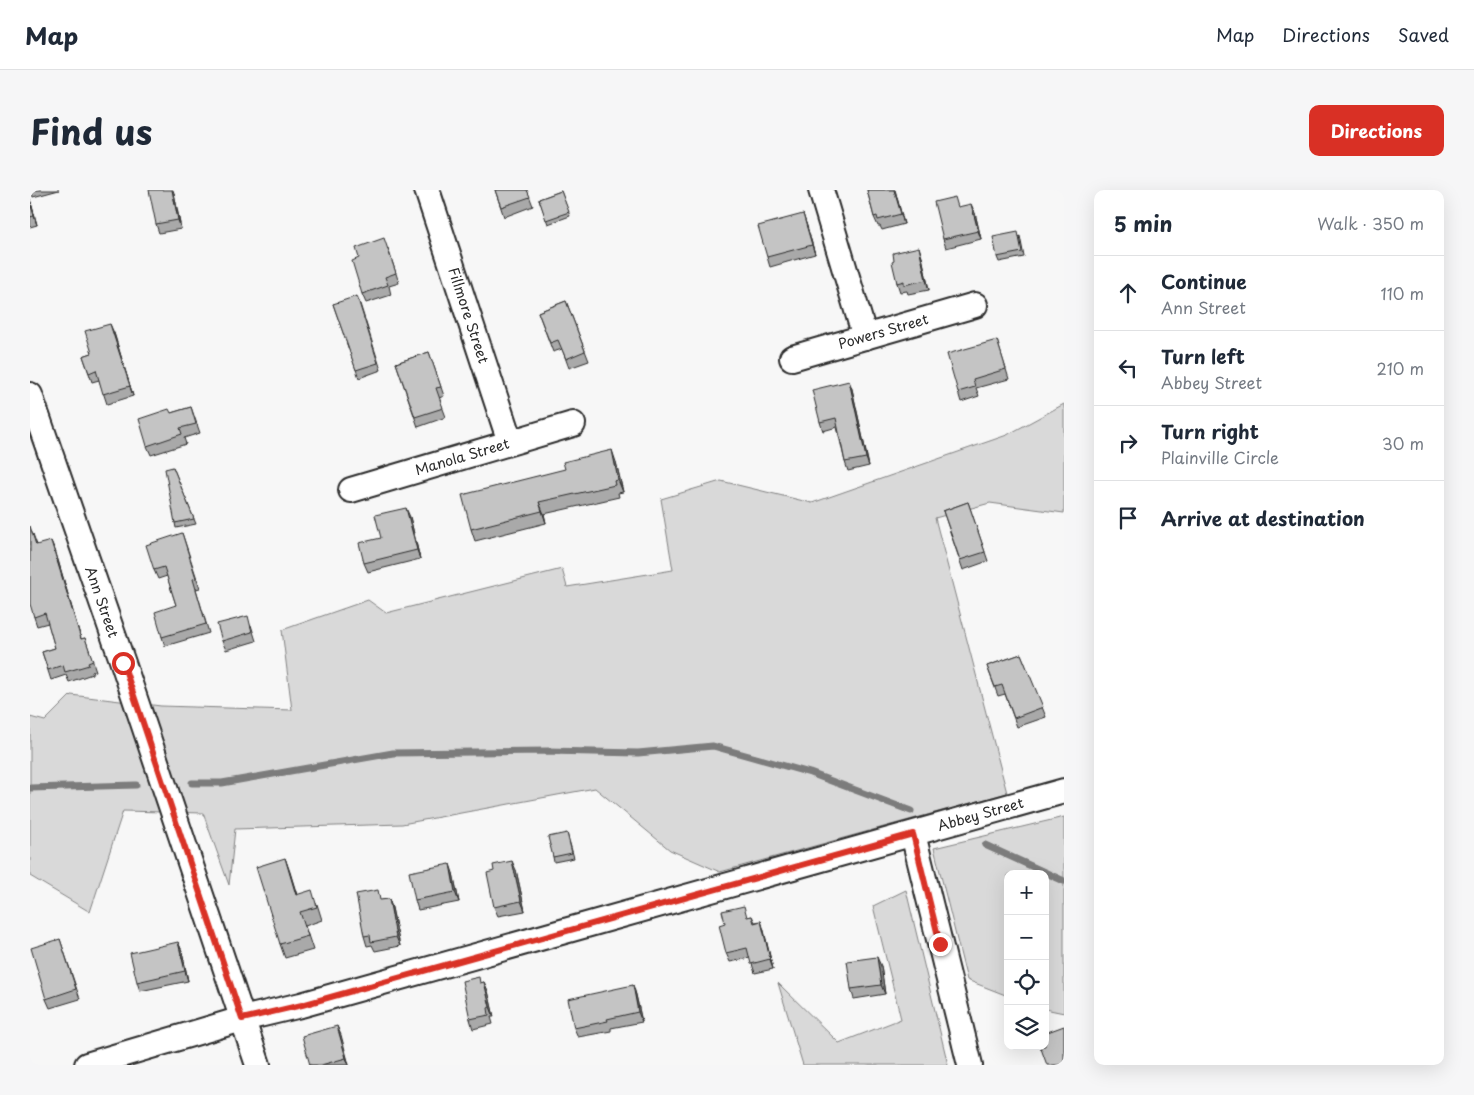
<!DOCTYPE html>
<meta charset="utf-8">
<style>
body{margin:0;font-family:"Playpen Sans",sans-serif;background:#f6f6f7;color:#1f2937}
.controls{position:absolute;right:15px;bottom:15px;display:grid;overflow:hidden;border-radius:10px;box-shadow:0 5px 20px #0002}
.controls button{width:45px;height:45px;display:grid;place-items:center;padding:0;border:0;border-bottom:1px solid #e0e1e3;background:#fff;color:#1f2937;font:25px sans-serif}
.stop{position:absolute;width:15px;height:15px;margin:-11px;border:4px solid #d93025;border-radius:50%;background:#fff}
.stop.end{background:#d93025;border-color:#fff;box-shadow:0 1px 5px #0008}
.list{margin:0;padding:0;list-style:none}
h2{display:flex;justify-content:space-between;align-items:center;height:65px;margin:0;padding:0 20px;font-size:21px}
h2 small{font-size:16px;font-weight:400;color:#747a83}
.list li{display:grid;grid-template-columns:32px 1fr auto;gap:15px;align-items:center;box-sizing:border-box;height:75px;padding:0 20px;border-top:1px solid #e0e1e3}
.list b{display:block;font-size:19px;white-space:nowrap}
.list p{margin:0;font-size:16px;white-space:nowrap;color:#747a83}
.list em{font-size:16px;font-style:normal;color:#747a83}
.icon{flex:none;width:28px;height:28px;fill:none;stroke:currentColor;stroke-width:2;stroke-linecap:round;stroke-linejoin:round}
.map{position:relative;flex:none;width:1034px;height:875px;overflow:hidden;border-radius:10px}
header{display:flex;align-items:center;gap:30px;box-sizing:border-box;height:70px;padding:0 25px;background:#fff;border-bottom:1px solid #e0e1e3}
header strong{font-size:24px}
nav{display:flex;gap:28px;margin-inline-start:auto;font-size:18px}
.intro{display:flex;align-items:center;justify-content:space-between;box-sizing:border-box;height:120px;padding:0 30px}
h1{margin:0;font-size:35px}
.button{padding:12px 22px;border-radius:10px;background:#d93025;color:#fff;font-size:18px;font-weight:700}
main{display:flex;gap:30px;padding:0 30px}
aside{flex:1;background:#fff;border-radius:10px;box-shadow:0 5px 20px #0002}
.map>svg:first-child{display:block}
.green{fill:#d9d9d9;stroke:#828282}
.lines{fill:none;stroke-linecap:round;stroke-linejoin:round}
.stream{stroke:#7b7b7b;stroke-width:7}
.street-casing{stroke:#2b2b2b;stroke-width:28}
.street{stroke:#fff;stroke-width:24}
.wall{fill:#a9a9a9;stroke:#2b2b2b}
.shaded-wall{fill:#898989;stroke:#2b2b2b}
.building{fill:#c4c4c4;stroke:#2b2b2b}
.route{stroke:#d93025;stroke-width:6}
.labels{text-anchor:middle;stroke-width:4;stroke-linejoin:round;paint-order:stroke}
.street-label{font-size:14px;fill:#2b2b2b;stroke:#fff}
</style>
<header>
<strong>Map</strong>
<nav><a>Map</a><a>Directions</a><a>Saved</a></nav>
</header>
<div class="intro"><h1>Find us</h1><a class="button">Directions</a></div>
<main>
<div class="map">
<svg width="1034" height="875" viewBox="0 0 1034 875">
<rect width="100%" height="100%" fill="#f7f7f7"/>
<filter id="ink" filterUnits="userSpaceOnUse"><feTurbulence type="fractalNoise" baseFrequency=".02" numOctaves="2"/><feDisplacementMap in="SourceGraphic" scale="10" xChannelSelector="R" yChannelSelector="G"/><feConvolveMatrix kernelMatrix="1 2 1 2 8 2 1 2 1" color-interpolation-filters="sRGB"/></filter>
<g filter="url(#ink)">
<path class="green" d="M1034 214V323L960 313 905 328 977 603 690 682 640 660 565 598 372 634 205 639 199 695 173 623 93 621 60 722 0 686V527L15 531 41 505 131 516 262 520 252 440 338 410 356 423 532 379 537 397 643 380 631 309 691 291 782 313 977 245Z
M1034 627V823L1015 819V684H978V806L937 790 904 658Z
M876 700 918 875H773L748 793 809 853 871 829 843 716Z"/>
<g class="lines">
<path class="stream" d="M162 593H192L363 563 518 561 608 563 683 556 780 583 881 621
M0 598 106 595
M955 655 1034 691"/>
<defs>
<g id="street">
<path id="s1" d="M397 0 480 252"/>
<path d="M791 0 835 147"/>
<path id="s2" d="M762 168 945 115"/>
<path id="s3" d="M0 205 93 473 228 875"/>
<path id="s4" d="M321 300 543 234"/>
<path d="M883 644 940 875"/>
<path id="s5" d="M57 875 212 829 271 815 1034 601"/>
</g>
</defs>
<use href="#street" class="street-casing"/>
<use href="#street" class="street"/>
</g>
<path class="wall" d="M1 0H29L3 7Z
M465 0H497L503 16 474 27Z
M837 0H865L874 34 852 40 850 36H848L844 27Z
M531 1 540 26 518 34 509 9Z
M144 3 151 39 129 43 126 34Z
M0 9 7 35 0 37Z
M929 17 945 23 951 49 916 58 913 49Z
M776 33 785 64 740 77 737 67Z
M990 46 994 67 969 72 967 67Z
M358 58 369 93 359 96 361 105 336 113 332 104Z
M892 67 899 100 878 104 877 101 870 102 867 93 864 71Z
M536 111 559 171 539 178 532 159 523 162 508 122Z
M303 114H330L351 180 329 188Z
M84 143 103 206 77 214 69 190 62 192 53 166 62 163Z
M967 150 979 189 946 198 949 206 931 212 928 202Z
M399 162 414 206 409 208 416 227 388 237 366 173Z
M819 191 822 199 839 276 818 281 815 272 807 237 793 241 790 232Z
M161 217 170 243 154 248 156 254 121 265 117 256 141 223Z
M586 272 593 302 588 303 589 307 514 324 516 333 445 351 441 339Z
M143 277 166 334 146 338 145 333Z
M938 312 958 371 933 380 913 321Z
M380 327 390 369 338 382 334 373 351 348Z
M152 343 170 398 166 399 179 443 135 456 132 447 146 415 137 386 128 389 124 380Z
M3 344 7 355 25 360 51 449 55 448 66 481 62 482V484L39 492 36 485 21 490 12 462 25 458 18 433 7 436 4 427Z
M221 435 226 451 196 460 192 451Z
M991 464 1016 527 987 537 975 504 968 506 957 476Z
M537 643 544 668 524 672 523 667Z
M255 668 267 705 287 714 292 730 275 736 283 760 255 768 250 754Z
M486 680 495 721 468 726 464 717V681Z
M423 683 429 712 388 720 385 710Z
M359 709 362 718 370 756 345 761 342 755 337 756 334 746 352 710Z
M722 726 725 732 731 731 734 741 743 779 725 783 720 768 700 772 696 763 718 727Z
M30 749 50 809 20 818 16 809Z
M148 752 152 761 158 791 110 801 107 792Z
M851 776 855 804 824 809 821 799Z
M454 792 458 801 464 827H461L463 834 443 839 440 829 451 793Z
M603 795 606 805 612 832 581 838V841L548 847 544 838Z
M307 836 319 875H280Z"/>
<path class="shaded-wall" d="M142 0H143L144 3 151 39 148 30Z
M864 0H865L874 34 871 24Z
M0 9 7 35 4 26Z
M941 14 945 23 951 49 948 41Z
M773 24 776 33 785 64 782 55Z
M889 57 892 67 899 100 896 90Z
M80 134 84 143 103 206 100 196Z
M819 191 822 199 839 276 836 268Z
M582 260 586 272 593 302 588 290Z
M509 312 514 324 516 333Z
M376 318 380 327 390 369 387 360Z
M21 351 25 360 54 459 51 449Z
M255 668 260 682 271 719 266 705Z
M482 671 486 680 495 721 491 711Z
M420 674 423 683 429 712 425 702Z
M359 709 362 718 370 756 366 747Z
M731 731 734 741 743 779 740 769Z
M148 752 152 761 158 791 155 781Z
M847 767 851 776 855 804 851 795Z
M454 792 458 801 464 827 460 817Z
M603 795 606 805 612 832 608 822Z
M307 836 311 845 319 875 316 868Z"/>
<path class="building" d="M119 0H142L148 30 126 34Z
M465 0H497L500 7 471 17Z
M837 0H864L871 24 848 30 847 26 844 27Z
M531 1 539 22 516 30 509 9Z
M925 7 928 17 941 14 948 41 913 49 904 12Z
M0 12 4 26 0 27Z
M773 24 782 55 737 67 728 36Z
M988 42 992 62 967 67 963 47Z
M354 48 366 83 355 87 358 95 332 104 322 71 329 68 326 58Z
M889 57 896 90 874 95V91L867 93 862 72 864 71 863 63Z
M327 106 348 173 326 180 303 114Z
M536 111 555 161 536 169 528 150 520 153 508 122Z
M80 134 100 196 73 204 66 180 59 183 53 166 62 163 55 141Z
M967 150 976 179 943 189 945 197 928 202 917 164Z
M399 162 411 197 406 198 413 218 385 227 366 173Z
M819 191 836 268 815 272 806 228 790 232 782 200Z
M161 217 166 234 150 238 152 244 117 256 109 229 139 219 141 223Z
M582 260 588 290 584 291 585 295 509 312 512 321 441 339 432 305 535 279 533 272Z
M143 277 164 329 145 333 135 279Z
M938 312 955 362 930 370 913 321Z
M376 318 387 360 334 373 329 353 351 348 345 325Z
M0 336 6 355 21 351 51 449 55 448 63 471 58 473 59 475 35 482 33 475 18 480 12 462 25 458 15 423 4 427 0 414Z
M152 343 166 388 163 389 176 434 132 447 125 422 146 415 134 377 124 380 116 355Z
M218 426 222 442 192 451 187 434Z
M991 464 1013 517 984 528 972 495 965 497 957 476Z
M537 643 542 663 523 667 518 647Z
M255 668 266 705 282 700 287 717 270 722 278 746 250 754 226 677Z
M482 671 491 711 464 717 457 683 464 681 463 675Z
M420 674 425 702 385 710 379 682Z
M348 700 350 710 359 709 366 747 341 752 340 745 334 746 326 704Z
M714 716 717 727 722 726 724 733 731 731 740 769 721 774 717 758 696 763 689 735 695 733 692 721Z
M30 749 46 799 16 809 1 758Z
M148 752 155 781 107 792 100 763Z
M847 767 851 795 821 799 817 771Z
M449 787 450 793 454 792 460 817 458 818 459 825 440 829 432 791Z
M603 795 608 822 577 829 578 831 544 838 538 809Z
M307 836 316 868 291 875H280L272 846Z
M1034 836V875H1017L1010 856H1015V843Z"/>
</g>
<g class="lines" filter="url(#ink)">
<path class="route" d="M93 473 212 829 272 815 883 644 910 754"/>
</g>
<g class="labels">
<g class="street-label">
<text dy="5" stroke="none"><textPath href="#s1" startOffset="132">Fillmore Street</textPath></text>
<text dy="5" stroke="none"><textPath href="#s2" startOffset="95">Powers Street</textPath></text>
<text dy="5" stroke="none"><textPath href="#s4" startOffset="116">Manola Street</textPath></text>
<text dy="5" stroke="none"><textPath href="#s3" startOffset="219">Ann Street</textPath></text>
<text dy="5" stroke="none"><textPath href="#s5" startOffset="928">Abbey Street</textPath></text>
</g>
</g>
</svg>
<div class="controls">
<button>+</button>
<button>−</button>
<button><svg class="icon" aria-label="locate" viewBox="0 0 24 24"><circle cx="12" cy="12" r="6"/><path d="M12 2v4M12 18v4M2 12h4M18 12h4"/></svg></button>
<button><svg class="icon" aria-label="layers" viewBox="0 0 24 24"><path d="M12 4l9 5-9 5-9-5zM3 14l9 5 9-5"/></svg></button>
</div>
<div class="stop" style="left:93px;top:473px"></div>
<div class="stop end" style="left:910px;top:754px"></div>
</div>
<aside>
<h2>5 min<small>Walk · 350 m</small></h2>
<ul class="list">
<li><svg class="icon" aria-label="ahead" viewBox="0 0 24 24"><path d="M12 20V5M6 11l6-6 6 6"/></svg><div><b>Continue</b><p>Ann Street</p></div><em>110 m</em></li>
<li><svg class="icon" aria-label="left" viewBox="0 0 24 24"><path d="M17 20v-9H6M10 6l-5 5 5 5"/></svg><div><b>Turn left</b><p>Abbey Street</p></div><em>210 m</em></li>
<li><svg class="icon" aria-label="right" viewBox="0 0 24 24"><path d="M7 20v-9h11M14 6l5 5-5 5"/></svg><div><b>Turn right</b><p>Plainville Circle</p></div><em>30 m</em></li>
<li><svg class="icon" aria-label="arrive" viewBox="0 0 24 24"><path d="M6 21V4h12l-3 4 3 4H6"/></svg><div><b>Arrive at destination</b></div></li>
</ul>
</aside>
</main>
